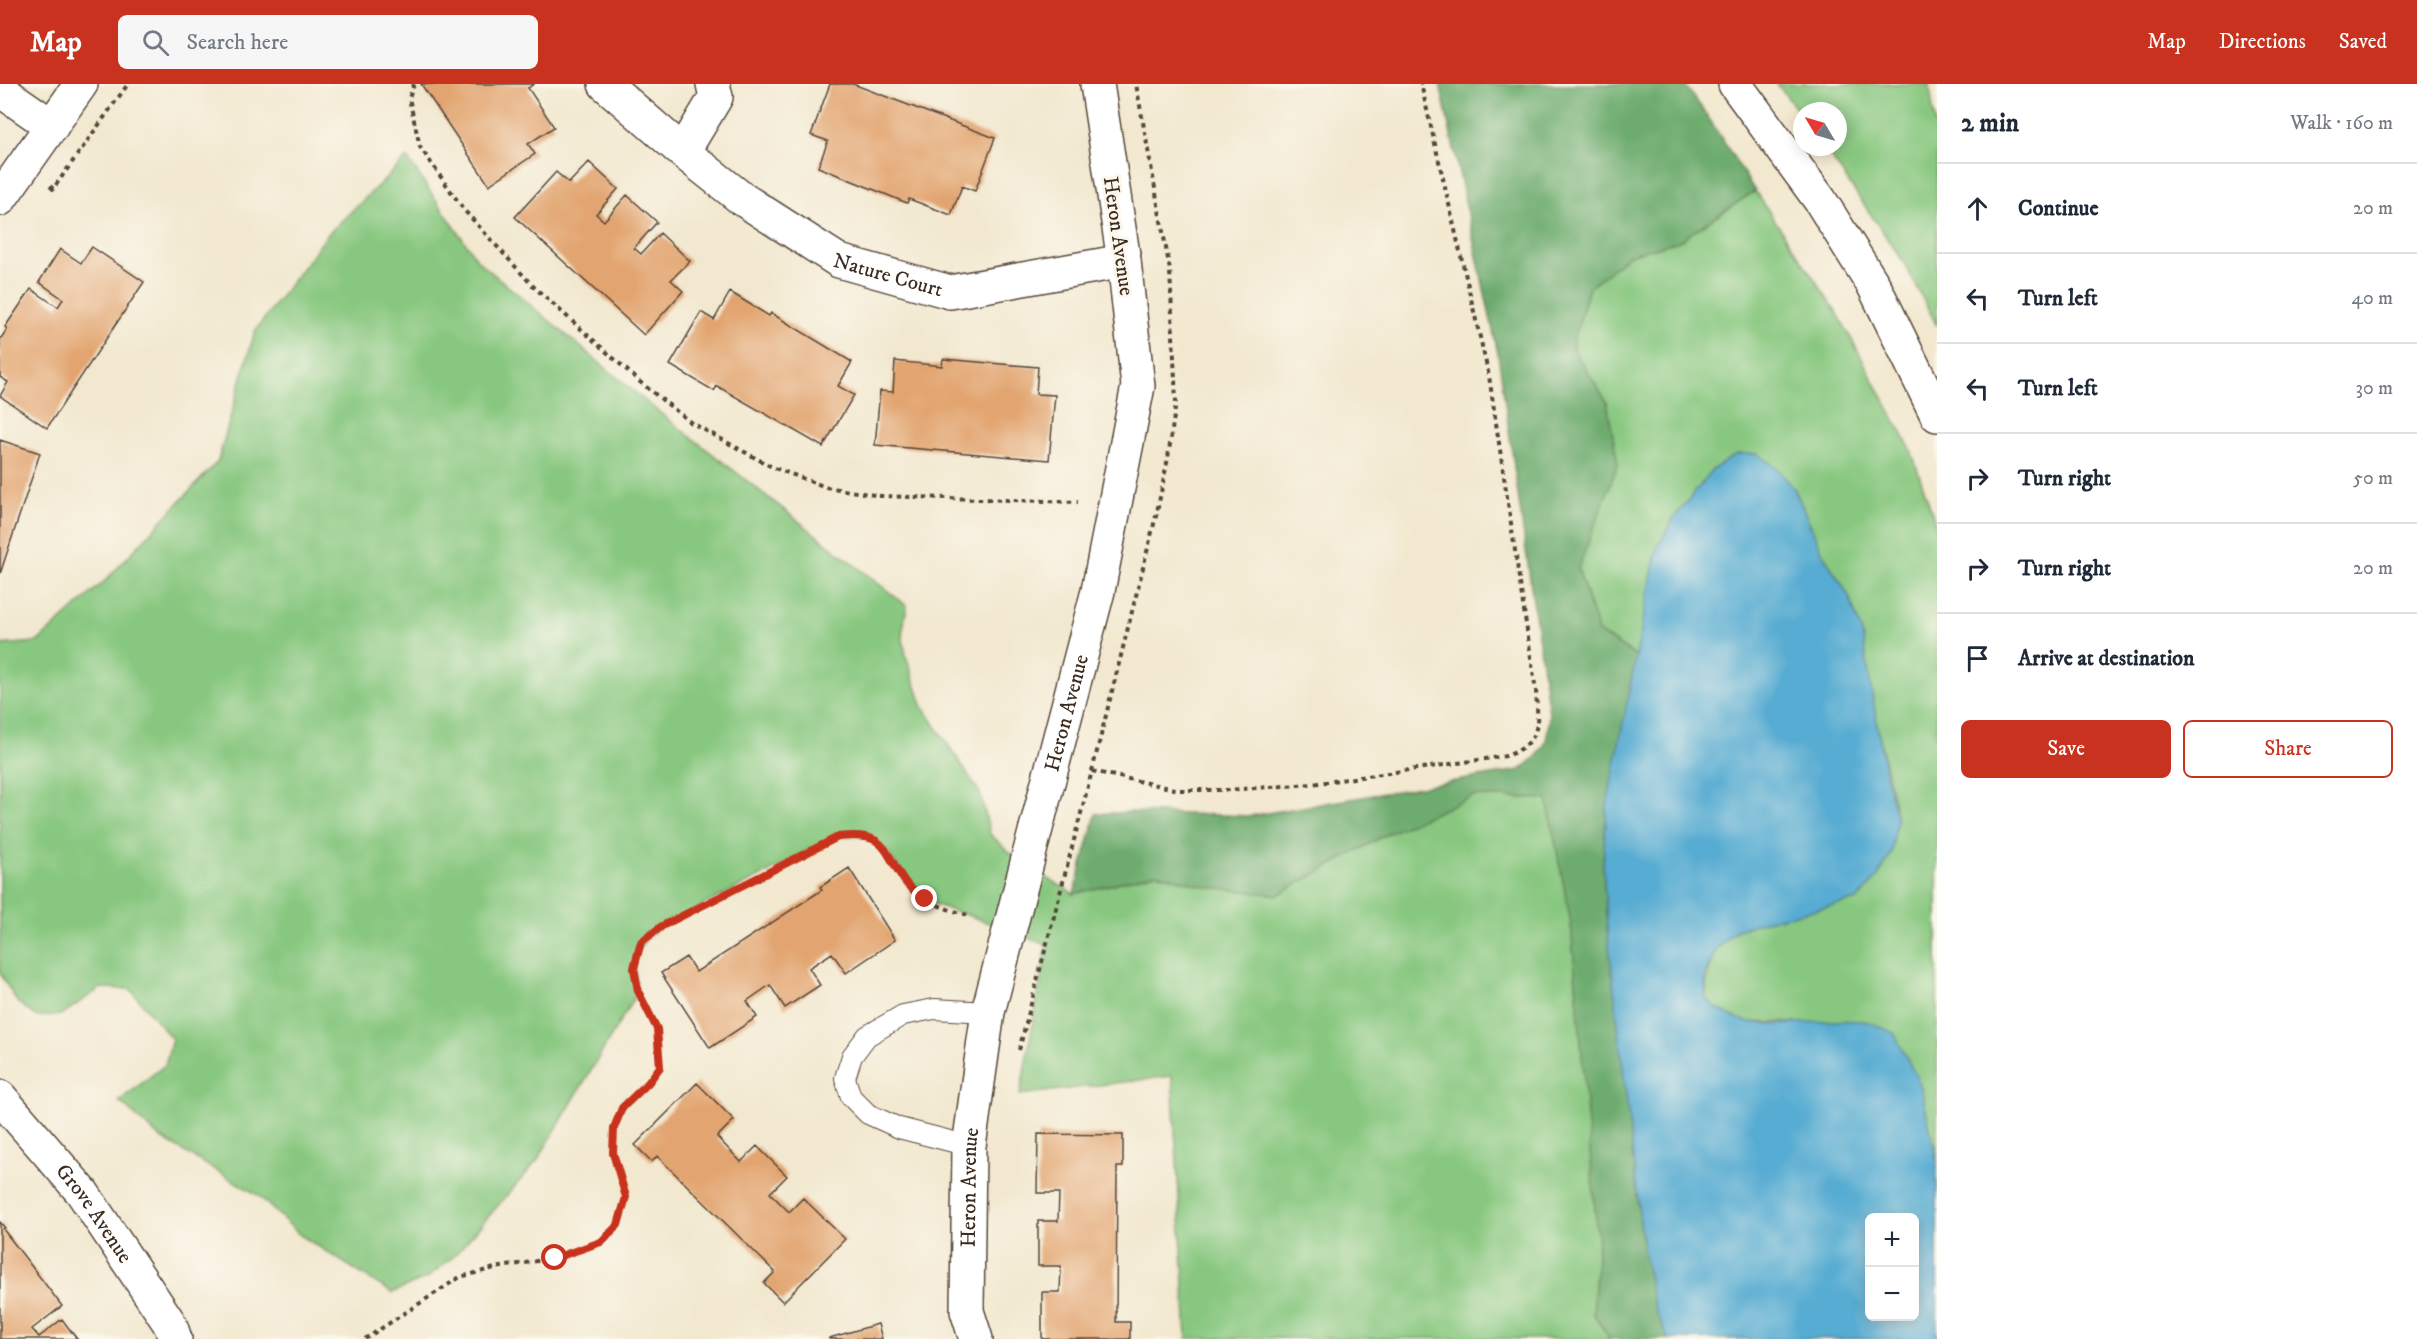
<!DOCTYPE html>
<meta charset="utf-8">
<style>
body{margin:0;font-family:"IM FELL DW Pica",serif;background:#f6f6f7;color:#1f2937}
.controls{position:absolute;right:18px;bottom:18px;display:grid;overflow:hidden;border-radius:9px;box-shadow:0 3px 15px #0003}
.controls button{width:54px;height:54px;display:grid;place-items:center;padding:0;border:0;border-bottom:2px solid #e0e1e3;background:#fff;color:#1f2937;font:30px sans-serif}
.compass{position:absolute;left:1793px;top:18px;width:54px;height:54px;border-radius:50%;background:#fff;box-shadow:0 3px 15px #0003;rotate:308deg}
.stop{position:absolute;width:18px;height:18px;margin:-14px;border:4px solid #c8321e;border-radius:50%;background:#fff}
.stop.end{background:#c8321e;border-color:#fff;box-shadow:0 2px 6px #0008}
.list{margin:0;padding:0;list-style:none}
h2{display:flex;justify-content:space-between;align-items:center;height:78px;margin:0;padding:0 24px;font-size:26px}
h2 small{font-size:20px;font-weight:400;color:#747a83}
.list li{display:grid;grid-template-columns:39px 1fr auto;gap:18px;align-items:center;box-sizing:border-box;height:90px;padding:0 24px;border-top:2px solid #e0e1e3}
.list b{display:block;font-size:22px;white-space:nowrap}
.list em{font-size:20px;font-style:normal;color:#747a83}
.actions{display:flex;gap:12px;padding:18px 24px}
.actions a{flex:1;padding:14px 0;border:2px solid #c8321e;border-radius:9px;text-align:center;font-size:21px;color:#c8321e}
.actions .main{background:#c8321e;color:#fff}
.icon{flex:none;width:33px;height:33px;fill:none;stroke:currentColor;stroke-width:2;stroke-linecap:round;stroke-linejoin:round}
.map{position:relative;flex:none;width:1937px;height:1255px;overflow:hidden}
header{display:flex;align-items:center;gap:36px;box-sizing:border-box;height:84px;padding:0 30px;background:#c8321e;color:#fff}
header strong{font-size:28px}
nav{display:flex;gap:33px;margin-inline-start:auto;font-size:21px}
.search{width:420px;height:54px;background:#f6f6f7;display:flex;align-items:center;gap:15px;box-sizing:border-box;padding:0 21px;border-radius:9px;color:#747a83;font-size:22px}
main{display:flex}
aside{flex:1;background:#fff}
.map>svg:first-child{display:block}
.green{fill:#87c77f;stroke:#61784e;stroke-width:1.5}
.forest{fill:#6dac6e;stroke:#546b46;stroke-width:1.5}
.water{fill:#56acd2;stroke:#486b78;stroke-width:1.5;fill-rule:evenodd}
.building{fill:#e2a46f}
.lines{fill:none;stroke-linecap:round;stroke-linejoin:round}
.service-casing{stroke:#564639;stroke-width:22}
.minor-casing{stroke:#564639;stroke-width:36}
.motorway-casing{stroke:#564639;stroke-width:36}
.path{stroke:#564639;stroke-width:4;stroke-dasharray:4.5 4.5;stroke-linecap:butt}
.service{stroke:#fff;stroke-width:20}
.minor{stroke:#fff;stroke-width:33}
.motorway{stroke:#fff;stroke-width:33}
.route{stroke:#c8321e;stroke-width:8}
.labels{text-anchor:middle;stroke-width:6;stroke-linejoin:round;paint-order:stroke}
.street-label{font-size:21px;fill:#3b2a1e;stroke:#fbf7ec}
</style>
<header>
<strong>Map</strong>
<div class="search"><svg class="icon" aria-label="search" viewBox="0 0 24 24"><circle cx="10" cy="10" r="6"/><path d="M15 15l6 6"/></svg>Search here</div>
<nav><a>Map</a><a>Directions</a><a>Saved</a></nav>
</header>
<main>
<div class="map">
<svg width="1937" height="1255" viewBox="0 0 1937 1255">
<rect width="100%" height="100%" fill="#fbf7ec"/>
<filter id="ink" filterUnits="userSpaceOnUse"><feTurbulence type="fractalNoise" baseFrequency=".0167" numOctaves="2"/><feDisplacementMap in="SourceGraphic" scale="12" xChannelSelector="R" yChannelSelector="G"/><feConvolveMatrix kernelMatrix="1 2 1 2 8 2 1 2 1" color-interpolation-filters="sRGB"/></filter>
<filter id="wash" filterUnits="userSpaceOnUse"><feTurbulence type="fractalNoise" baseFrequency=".008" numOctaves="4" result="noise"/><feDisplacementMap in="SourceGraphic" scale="24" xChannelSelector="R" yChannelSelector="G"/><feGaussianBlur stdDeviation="1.35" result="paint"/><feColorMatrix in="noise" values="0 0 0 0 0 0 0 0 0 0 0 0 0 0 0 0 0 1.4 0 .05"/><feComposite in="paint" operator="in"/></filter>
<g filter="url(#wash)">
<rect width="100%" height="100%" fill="#f2e8cf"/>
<path class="green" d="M1777 0H1929L1937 51V242L1903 177 1824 63H1838V27H1802V32Z
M407 74 478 177 650 321 907 522 902 550 906 572 922 621 980 709 990 750 1020 778 1074 810 1156 789 1207 803 1387 750 1473 712 1547 715 1571 839 1598 1156 1593 1229 1610 1255 1187 1254 1172 992 1020 1011 1047 861C1022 852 997 842 973 833 956 827 939 824 925 815 884 789 902 745 838 753L662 842C634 863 632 871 638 907L537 1077 454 1172 427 1194 392 1209 300 1151 258 1111 159 1053 119 1017 165 981 172 955 130 905 101 904 61 931 37 933 17 918 0 889V561L37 558 106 496 218 377 255 247 328 150Z
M1755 107 1838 230 1911 366 1937 444V1076L1920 1000 1864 937 1806 939 1745 938 1717 926 1706 915C1705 889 1711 863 1734 848 1741 843 1753 841 1761 838L1897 735 1849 512 1824 472 1795 406 1674 434 1657 464 1637 573 1598 548 1578 484 1618 380 1572 263 1589 204 1629 171 1679 157Z"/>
<path class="forest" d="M1440 0H1684L1704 27 1755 107 1679 157 1629 171 1589 204 1572 263 1607 318 1618 380 1578 485 1598 548 1637 573 1607 721 1603 781 1607 843 1644 1171 1654 1223 1668 1255H1610L1593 1229 1598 1162 1571 839 1547 715 1473 712 1387 750 1278 811 1207 803 1156 789 1074 810 1096 730 1130 728 1250 732 1520 686C1547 665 1547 662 1549 629L1498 270Z"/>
<path class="water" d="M1737 370H1758L1779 386 1795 406 1824 472 1849 512 1862 549 1886 693 1897 735 1891 770 1877 794 1857 816 1761 838 1735 847 1716 866 1705 892 1706 914C1747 958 1811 932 1863 937 1873 938 1884 945 1894 949L1920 1000 1937 1076V1255H1668L1654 1223 1644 1171 1607 843 1603 781 1607 721 1657 464 1674 434 1713 385ZM1870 1134H1914V1232H1870Z"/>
<g id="blocks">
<path class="building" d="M421 0H534L528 4 554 43 528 60 535 70 489 101Z
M830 0H853L995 54 975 107 962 102 951 131 909 115 907 119 818 83 828 57 811 51Z
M589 78 618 105 596 130 604 137 627 111 657 138 634 164 641 170 660 149 690 177 671 196 683 207 644 251 515 133 556 88 569 99Z
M92 163 144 198 47 344 0 312 8 298 0 293V256L7 245 5 243 31 205 58 223 63 215 39 198 60 165 81 179Z
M730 208 769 232 771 229 852 278 838 302 854 311 823 363 717 302 714 307 670 281 701 228 714 236Z
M943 275 1038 283 1036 310 1055 311 1049 376 875 361 880 307 893 308 895 277 942 282Z
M0 356 40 369 0 490Z
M849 784 895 856 846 889 832 869 809 884 820 901 785 924 770 901 747 917 757 933 710 964 661 889 686 873 696 888 822 806 820 803Z
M697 999 734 1036 717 1053 741 1078 757 1062 787 1092 770 1109 789 1128 803 1114 845 1155 783 1218 764 1199 775 1188 657 1072 652 1078 635 1061Z
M1038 1050 1123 1051V1083H1117L1116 1238H1130V1255H1042V1208H1060L1061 1182H1038V1137H1058L1059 1109H1037Z
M0 1138 5 1144 3 1145 62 1222 32 1245 39 1253 62 1235 77 1255H0Z
M878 1240 882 1255H829V1254Z"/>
</g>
</g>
<g filter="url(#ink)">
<use href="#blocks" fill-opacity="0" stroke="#564639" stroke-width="1.5"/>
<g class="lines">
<defs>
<path id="service" d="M969 1062 899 1044 868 1030 851 1013 845 994 852 972 867 952 903 931 934 925 988 928"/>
<g id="minor">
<path id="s1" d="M605 0 683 68 741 114 839 177 950 208 1124 177"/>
<path d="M0 6 52 42"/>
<path d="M683 68 716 13 713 0"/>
<path d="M0 115 81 0"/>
<path id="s2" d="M0 1013 82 1108 170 1240 175 1255"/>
<path id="s3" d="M976 1255 967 1227 969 1062 988 928 1098 507 1138 302 1124 177 1097 0"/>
</g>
<path id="motorway" d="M1735 0 1820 116 1874 202 1937 331"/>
</defs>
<use href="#service" class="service-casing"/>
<use href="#minor" class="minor-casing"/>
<use href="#motorway" class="motorway-casing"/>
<path class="path" d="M414 0 409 14 420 63 464 126 533 202 640 298 690 338 772 383 826 403 880 412 1078 418
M50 102 53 105 128 0
M1092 687 1179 706H1228L1312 700 1506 672C1542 658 1538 642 1536 607L1489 292 1421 0
M1019 966 1092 687 1157 428 1168 374 1176 318 1170 186 1136 0
M365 1255 460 1193 495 1184 555 1174 583 1165 601 1158 618 1141 626 1113 613 1069 614 1044 622 1024 648 999 660 983 657 945 638 907 634 884 641 858 662 842 838 753C872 749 881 755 897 784 901 790 904 798 910 803 927 820 949 826 972 832"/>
<use href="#service" class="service"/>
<use href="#minor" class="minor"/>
<use href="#motorway" class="motorway"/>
</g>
</g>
<g class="lines" filter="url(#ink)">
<path class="route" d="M555 1174 601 1158 618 1141 626 1113 613 1069 614 1044 622 1024 648 999 660 983 657 945 638 907 634 884 641 858 662 842 838 753C888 747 882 766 906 799 911 806 919 810 925 815"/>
</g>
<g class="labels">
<g class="street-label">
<text transform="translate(1119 152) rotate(82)" y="7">Heron Avenue</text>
<text dy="7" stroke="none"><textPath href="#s1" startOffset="345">Nature Court</textPath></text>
<text dy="7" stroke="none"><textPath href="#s3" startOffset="639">Heron Avenue</textPath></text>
<text dy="7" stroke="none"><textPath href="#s3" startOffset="153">Heron Avenue</textPath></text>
<text dy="7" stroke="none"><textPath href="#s2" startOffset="150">Grove Avenue</textPath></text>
</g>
</g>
</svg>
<div class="controls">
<button>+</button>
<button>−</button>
</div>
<svg class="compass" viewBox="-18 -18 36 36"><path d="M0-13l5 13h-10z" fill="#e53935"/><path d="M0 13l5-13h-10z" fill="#747a83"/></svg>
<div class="stop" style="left:555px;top:1174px"></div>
<div class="stop end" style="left:925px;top:815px"></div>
</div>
<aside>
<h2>2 min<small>Walk · 160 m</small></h2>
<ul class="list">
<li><svg class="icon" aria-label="ahead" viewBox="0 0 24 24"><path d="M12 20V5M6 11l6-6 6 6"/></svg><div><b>Continue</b></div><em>20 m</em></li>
<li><svg class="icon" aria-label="left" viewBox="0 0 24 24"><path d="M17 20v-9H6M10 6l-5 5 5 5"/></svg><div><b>Turn left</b></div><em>40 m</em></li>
<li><svg class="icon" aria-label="left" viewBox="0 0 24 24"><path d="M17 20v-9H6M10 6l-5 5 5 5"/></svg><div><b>Turn left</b></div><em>30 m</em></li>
<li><svg class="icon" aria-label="right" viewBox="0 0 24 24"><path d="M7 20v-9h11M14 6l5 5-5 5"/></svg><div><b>Turn right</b></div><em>50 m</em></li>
<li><svg class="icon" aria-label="right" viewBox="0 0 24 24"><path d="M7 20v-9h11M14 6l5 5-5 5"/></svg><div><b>Turn right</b></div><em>20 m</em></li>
<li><svg class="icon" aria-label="arrive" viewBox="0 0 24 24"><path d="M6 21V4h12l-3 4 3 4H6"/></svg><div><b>Arrive at destination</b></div></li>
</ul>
<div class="actions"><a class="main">Save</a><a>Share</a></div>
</aside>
</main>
